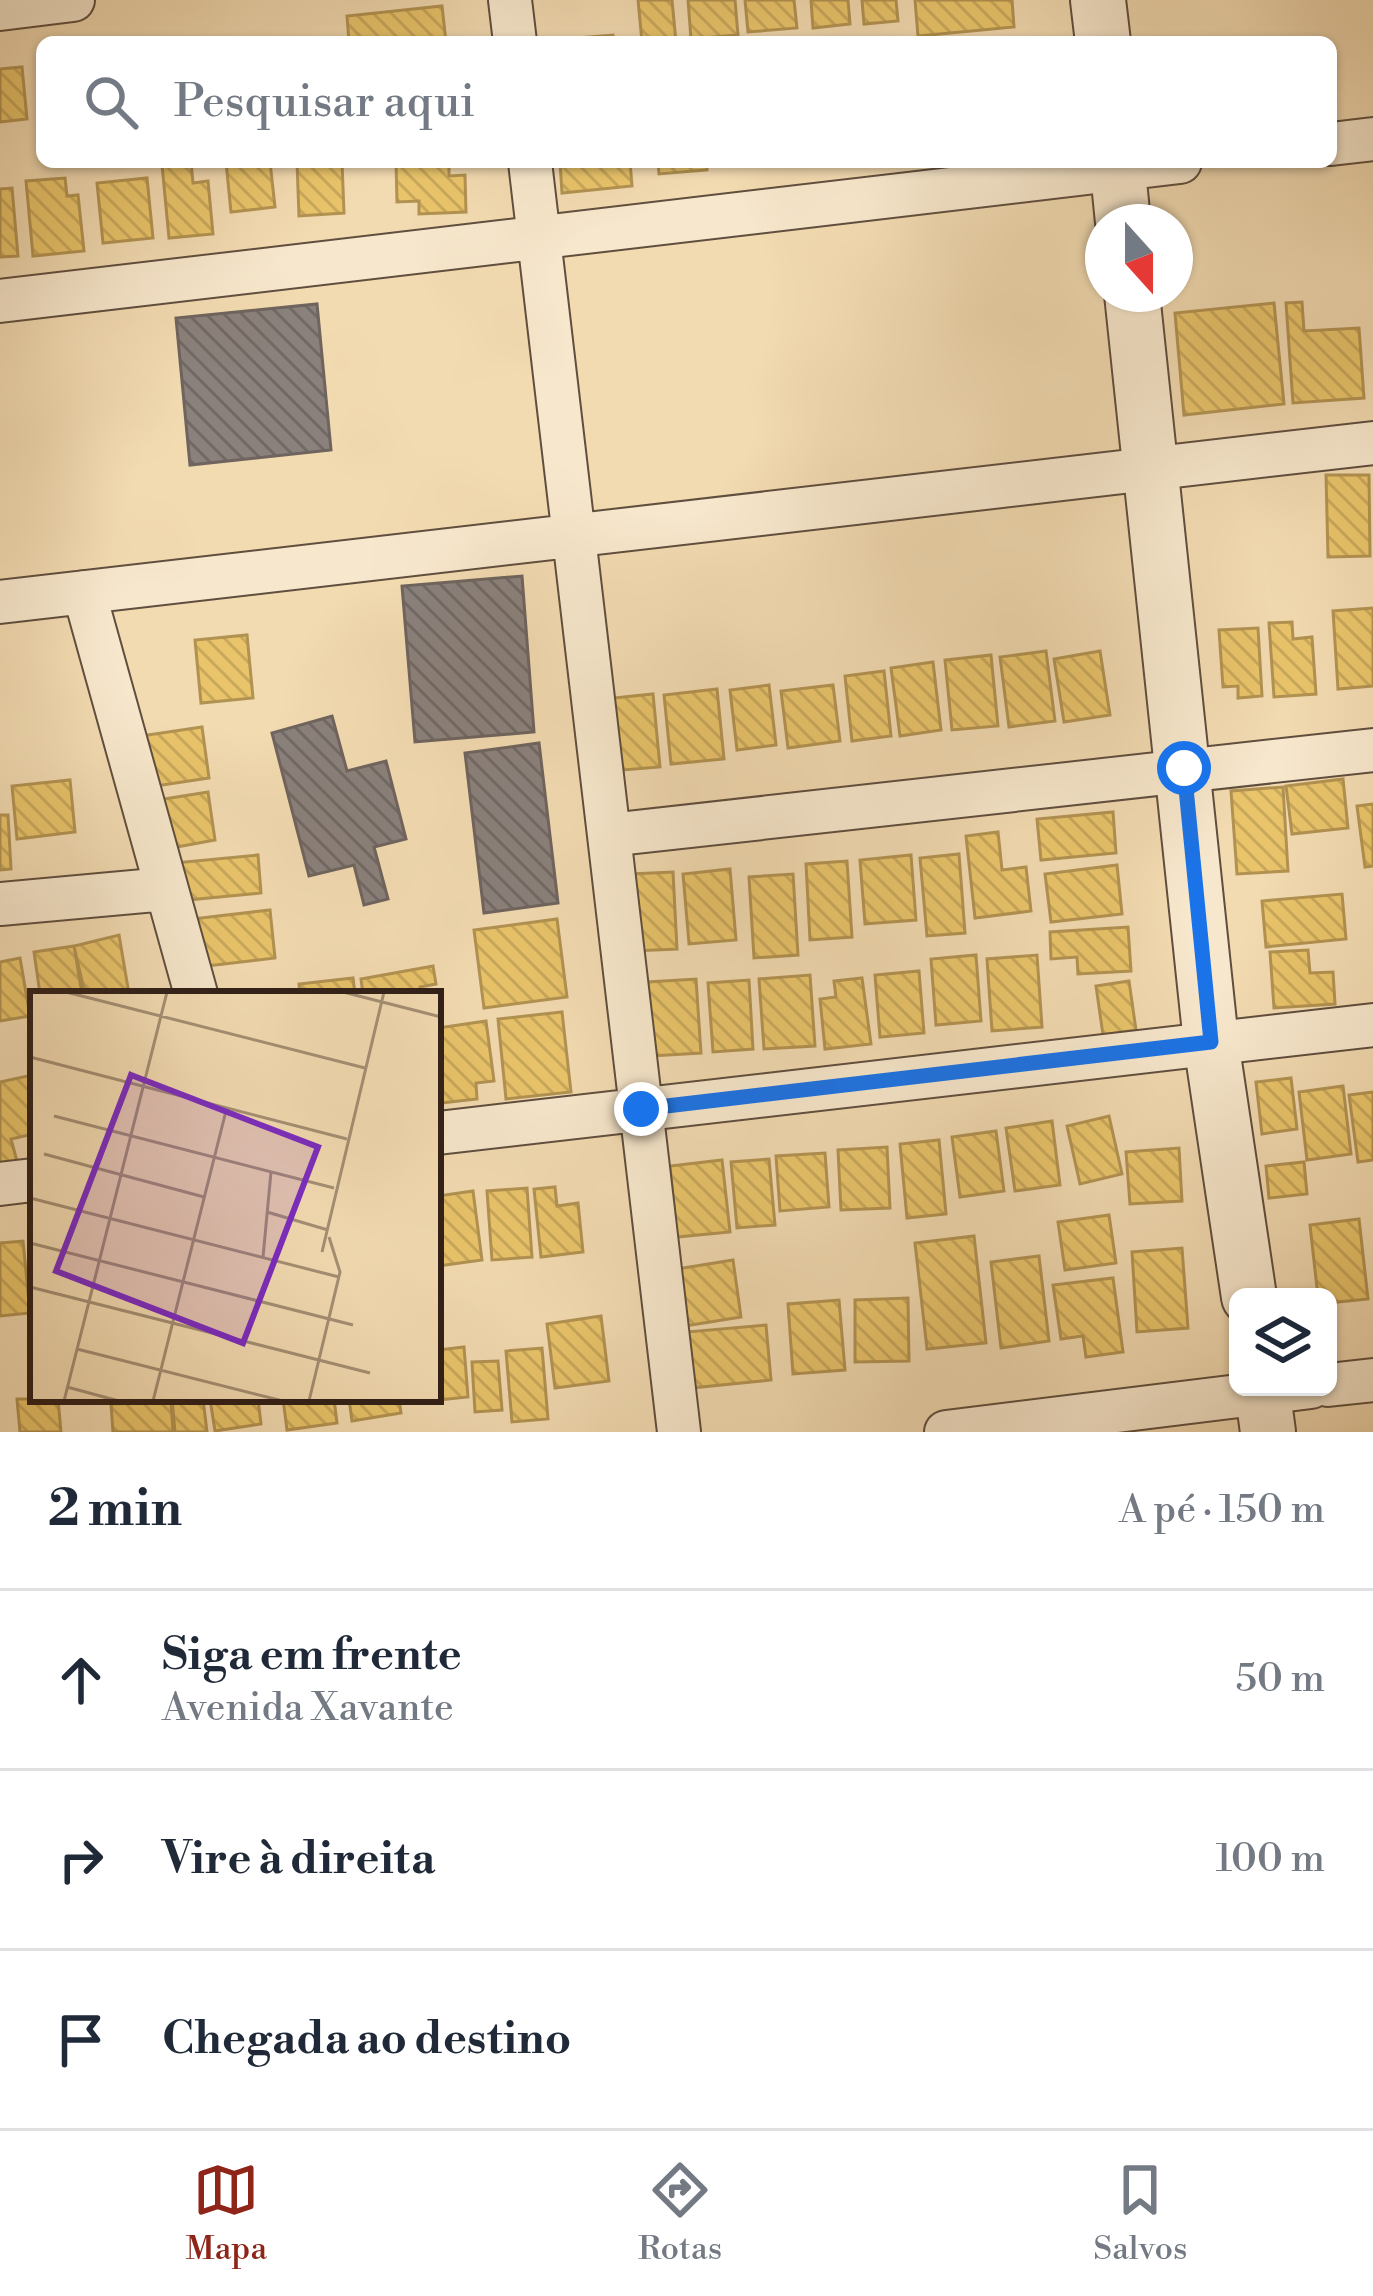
<!DOCTYPE html>
<html lang="pt">
<meta charset="utf-8">
<style>
body{margin:0;font-family:"Libre Bodoni",serif;background:#f6f6f7;color:#1f2937}
.controls{position:absolute;right:36px;bottom:36px;display:grid;overflow:hidden;border-radius:18px;box-shadow:0 3px 9px #0004}
.controls button{width:108px;height:108px;display:grid;place-items:center;padding:0;border:0;border-bottom:3px solid #e0e1e3;background:#fff;color:#1f2937;font:60px sans-serif}
.compass{position:absolute;left:1085px;top:204px;width:108px;height:108px;border-radius:50%;background:#fff;box-shadow:0 3px 9px #0004;rotate:159deg}
.stop{position:absolute;width:36px;height:36px;margin:-27px;border:9px solid #1a73e8;border-radius:50%;background:#fff}
.stop.end{background:#1a73e8;border-color:#fff;box-shadow:0 3px 12px #0008}
.list{margin:0;padding:0;list-style:none}
h2{display:flex;justify-content:space-between;align-items:center;height:156px;margin:0;padding:0 48px;font-size:51px}
h2 small{font-size:39px;font-weight:400;color:#747a83}
.list li{display:grid;grid-template-columns:78px 1fr auto;gap:36px;align-items:center;box-sizing:border-box;height:180px;padding:0 48px;border-top:3px solid #e0e1e3}
.list b{display:block;font-size:45px;white-space:nowrap}
.list p{margin:0;font-size:39px;white-space:nowrap;color:#747a83}
.list em{font-size:39px;font-style:normal;color:#747a83}
.icon{flex:none;width:66px;height:66px;fill:none;stroke:currentColor;stroke-width:2;stroke-linecap:round;stroke-linejoin:round}
.map{position:relative;flex:none;width:1373px;height:1432px;overflow:hidden}
.search{position:absolute;background:#fff;box-shadow:0 3px 9px #0004;left:36px;right:36px;top:36px;height:132px;display:flex;align-items:center;gap:30px;box-sizing:border-box;padding:0 42px;border-radius:18px;color:#747a83;font-size:45px}
.sheet{height:696px;background:#fff}
nav{display:flex;justify-content:space-around;align-items:center;box-sizing:border-box;height:168px;border-top:3px solid #e0e1e3;background:#fff;font-size:33px;color:#747a83}
nav a{display:grid;justify-items:center;gap:6px}
nav .on{color:#8f2418}
.map>svg:first-child{display:block}
.homes{fill:url(#homes-back-hatch);stroke:#b29251;stroke-width:3}
.industry{fill:url(#industry-back-hatch);stroke:#6f645e;stroke-width:3}
.lines{fill:none;stroke-linecap:round;stroke-linejoin:round}
.minor-casing{stroke:#604e3e;stroke-width:46}
.tertiary-casing{stroke:#604e3e;stroke-width:58}
.minor{stroke:#f7e7cc;stroke-width:42}
.tertiary{stroke:#f7e7cc;stroke-width:54}
.route{stroke:#1a73e8;stroke-width:15}
.inset-road{fill:none;stroke:#a48f74;stroke-width:3}
.view{fill:#7b2cbf;fill-opacity:0.15;stroke:#7b2cbf;stroke-width:6}
.inset-edge{fill:none;stroke:#301f18;stroke-width:6}
</style>
<div class="map">
<svg width="1373" height="1432" viewBox="0 0 1373 1432">
<defs>
<pattern id="homes-back-hatch" width="6" height="6" patternUnits="userSpaceOnUse" patternTransform="scale(3)"><rect width="6" height="6" fill="#e9c46a"/><path d="M-1 5l2 2M0 0l6 6M5-1l2 2" fill="none" stroke="#c8a85b"/></pattern>
<pattern id="industry-back-hatch" width="6" height="6" patternUnits="userSpaceOnUse" patternTransform="scale(3)"><rect width="6" height="6" fill="#8a817c"/><path d="M-1 5l2 2M0 0l6 6M5-1l2 2" fill="none" stroke="#716965"/></pattern>
</defs>
<rect width="100%" height="100%" fill="#f2dab1"/>
<filter id="stains"><feTurbulence type="fractalNoise" baseFrequency=".00167" numOctaves="4"/><feColorMatrix values="0 0 0 0 .2 0 0 0 0 .09 0 0 0 0 .02 0 0 0 .5 -.17"/></filter>
<radialGradient id="worn" r=".72"><stop offset=".6" stop-color="#630" stop-opacity="0"/><stop offset="1" stop-color="#630" stop-opacity=".3"/></radialGradient>
<path class="homes" d="M638 0H672L676 42H642Z
M688 0H735L738 35 691 39Z
M745 0H794L797 28 748 32Z
M811 0H848L850 24 813 28Z
M862 0H896L898 21 864 24Z
M915 0H1012L1014 27 918 36Z
M442 6 446 42H349L347 16Z
M613 35 614 42H553V40Z
M22 67 27 119 0 122V69Z
M191 162 193 183 208 181 213 234 169 238 162 165Z
M226 162H270L275 207 231 212Z
M297 162H342L344 213 299 216Z
M396 162H449V176L465 175 466 212 419 214V201L397 202Z
M560 162H630L632 186 562 193Z
M658 162H706L707 170 659 174Z
M65 178 67 196 78 195 84 251 33 256 26 181Z
M147 178 153 238 103 243 97 183Z
M12 188 18 256 0 257V189Z
M1302 302 1304 331 1359 328 1364 398 1293 403 1286 303Z
M1274 303 1284 404 1184 415 1175 313Z
M1326 475H1369L1370 556 1328 557Z
M1373 608V686L1338 689 1333 611Z
M1292 622 1293 639 1312 637 1316 694 1274 697 1269 623Z
M1258 628 1262 696 1238 698V686L1223 687 1219 630Z
M247 635 253 698 201 703 195 640Z
M1046 651 1055 721 1009 727 1000 657Z
M1100 651 1110 715 1064 722 1054 659Z
M991 655 998 726 952 730 945 660Z
M933 662 941 730 900 736 891 668Z
M884 671 891 736 852 741 845 676Z
M769 685 776 745 737 750 730 690Z
M833 685 840 741 788 748 781 691Z
M717 689 724 759 671 764 664 695Z
M653 694 660 767 611 771 604 699Z
M202 727 209 778 149 787 141 736Z
M1343 779 1348 828 1292 834 1286 786Z
M70 780 75 832 17 839 12 786Z
M1283 787 1288 871 1237 874 1231 791Z
M208 792 215 840 166 849 158 800Z
M1373 804V866L1365 867 1357 806Z
M1113 812 1116 853 1041 860 1037 819Z
M0 815H8L11 869 0 870Z
M998 832 1002 870 1026 867 1031 911 975 918 966 836Z
M959 854 965 933 927 936 920 858Z
M258 855 261 893 177 901 174 863Z
M911 855 916 920 865 924 860 860Z
M847 861 852 937 810 940 806 864Z
M1117 865 1122 914 1051 922 1045 874Z
M730 869 736 940 689 944 683 874Z
M673 872 677 949 633 951 630 874Z
M793 874 798 955 754 958 749 877Z
M1342 894 1346 939 1266 947 1262 901Z
M270 910 275 958 198 967 192 919Z
M557 919 567 997 484 1008 474 930Z
M1128 927 1131 971 1078 974 1077 957 1051 959 1050 932Z
M119 935 129 994H85L74 946Z
M74 946 82 994H40L34 952Z
M1308 950 1310 973 1333 972 1335 1004 1274 1008 1270 952Z
M976 955 981 1021 936 1025 931 959Z
M1037 955 1042 1027 992 1031 987 959Z
M20 958 30 1016 0 1021V962Z
M433 966 436 984 420 987 421 994H363L361 979Z
M919 971 924 1033 880 1037 875 975Z
M810 975 815 1046 764 1049 759 979Z
M353 978 355 994H300L299 984Z
M862 978 871 1044 825 1049 820 999 836 997 834 981Z
M696 979 701 1053 652 1056 648 982Z
M749 980 753 1049 713 1052 708 983Z
M1129 981 1136 1030 1103 1035 1096 986Z
M562 1012 571 1092 506 1099 498 1019Z
M486 1021 494 1081 476 1083 477 1099 441 1103 438 1028Z
M32 1075 33 1134 11 1139 18 1165 0 1169V1082Z
M1291 1078 1297 1129 1262 1134 1256 1082Z
M1343 1086 1351 1154 1307 1160 1299 1092Z
M1373 1092V1160L1358 1162 1349 1095Z
M1109 1116 1122 1174 1080 1184 1067 1126Z
M1052 1121 1060 1185 1015 1191 1006 1128Z
M996 1131 1004 1191 960 1197 952 1137Z
M939 1140 946 1214 907 1218 900 1144Z
M887 1147 890 1208 841 1210 838 1150Z
M1179 1148 1182 1201 1130 1204 1126 1152Z
M825 1153 829 1207 780 1211 776 1156Z
M769 1159 775 1225 737 1228 731 1162Z
M722 1160 730 1232 677 1237 670 1166Z
M1304 1162 1307 1194 1269 1198 1266 1166Z
M555 1187 557 1206 578 1203 583 1252 541 1257 534 1189Z
M527 1188 532 1257 492 1260 487 1191Z
M473 1191 482 1260 438 1266V1196Z
M1109 1215 1116 1263 1065 1270 1058 1222Z
M1359 1219 1368 1299 1328 1303V1297H1318L1310 1225Z
M974 1236 986 1343 927 1349 915 1243Z
M23 1241 30 1313 0 1316V1243Z
M1182 1248 1188 1328 1137 1332 1132 1252Z
M1039 1256 1049 1341 1001 1348 991 1262Z
M733 1260 741 1317 685 1326 677 1269Z
M1113 1278 1123 1352 1086 1357 1083 1336 1061 1339 1053 1285Z
M908 1298 909 1361 855 1362V1300Z
M839 1300 845 1370 793 1374 788 1304Z
M601 1316 609 1381 555 1388 547 1324Z
M766 1325 771 1380 691 1388 686 1332Z
M464 1347 468 1397 429 1401 438 1399V1350Z
M542 1348 548 1419 512 1422 506 1351Z
M498 1361 502 1410 475 1412 472 1362Z
M17 1399H58L61 1432H20Z
M172 1399H203L207 1432H175Z
M210 1399H258L261 1424 215 1431Z
M283 1399H334L337 1423 287 1430Z
M349 1399H399L401 1413 352 1421Z
M171 1402 173 1432H113L111 1404Z"/>
<path class="industry" d="M317 304 331 450 190 465 176 318Z
M522 576 534 732 415 742 402 586Z
M332 716 347 771 386 761 406 839 374 847 388 899 364 905 354 865 309 876 272 733Z
M539 743 558 903 484 913 465 753Z"/>
<g class="lines">
<defs>
<path id="minor" d="M510 0 515 42
M0 9 73 0
M1331 144 1373 139
M530 162 679 1432
M0 301 1180 162
M84 592 196 994
M0 602 1373 443
M609 835 1373 750
M0 904 166 889
M438 1133 1373 1025
M0 1184 33 1180
M1328 1385 1373 1380
M946 1432 1311 1387"/>
<path id="tertiary" d="M1098 0 1103 42
M1117 162 1123 222
M1132 294 1211 1042 1249 1297
M1262 1387 1268 1432"/>
</defs>
<use href="#minor" class="minor-casing"/>
<use href="#tertiary" class="tertiary-casing"/>
<use href="#minor" class="minor"/>
<use href="#tertiary" class="tertiary"/>
</g>
<g class="lines">
<path class="route" d="M641 1109 1211 1042 1184 768"/>
</g>
<g transform="translate(30 991)">
<rect width="411" height="411" fill="#f2dab1"/>
<path class="inset-road" d="M36 1 335 77M313 1 411 26M0 66 317 148M24 125 304 197M14 163 174 206M0 207 309 286M237 221 298 239M0 252 323 334M292 261 354 1M233 266 241 181M0 296 340 382M47 358 253 410M37 396 89 410M34 410 137 1M123 410 197 116M279 410 310 281 299 246"/>
<path class="view" d="M101 84 288 156 213 352 26 280Z"/>
<rect width="411" height="411" class="inset-edge"/>
</g>
<rect width="100%" height="100%" filter="url(#stains)"/>
<rect width="100%" height="100%" fill="url(#worn)"/>
</svg>
<div class="controls">
<button><svg class="icon" aria-label="layers" viewBox="0 0 24 24"><path d="M12 4l9 5-9 5-9-5zM3 14l9 5 9-5"/></svg></button>
</div>
<svg class="compass" viewBox="-18 -18 36 36"><path d="M0-13l5 13h-10z" fill="#e53935"/><path d="M0 13l5-13h-10z" fill="#747a83"/></svg>
<div class="stop" style="left:1184px;top:768px"></div>
<div class="stop end" style="left:641px;top:1109px"></div>
<div class="search"><svg class="icon" aria-label="search" viewBox="0 0 24 24"><circle cx="10" cy="10" r="6"/><path d="M15 15l6 6"/></svg>Pesquisar aqui</div>
</div>
<section class="sheet">
<h2>2 min<small>A pé · 150 m</small></h2>
<ul class="list">
<li><svg class="icon" aria-label="ahead" viewBox="0 0 24 24"><path d="M12 20V5M6 11l6-6 6 6"/></svg><div><b>Siga em frente</b><p>Avenida Xavante</p></div><em>50 m</em></li>
<li><svg class="icon" aria-label="right" viewBox="0 0 24 24"><path d="M7 20v-9h11M14 6l5 5-5 5"/></svg><div><b>Vire à direita</b></div><em>100 m</em></li>
<li><svg class="icon" aria-label="arrive" viewBox="0 0 24 24"><path d="M6 21V4h12l-3 4 3 4H6"/></svg><div><b>Chegada ao destino</b></div></li>
</ul>
</section>
<nav>
<a class="on"><svg class="icon" aria-label="map" viewBox="0 0 24 24"><path d="M3 6l6-2 6 2 6-2v14l-6 2-6-2-6 2zM9 4v14M15 6v14"/></svg>Mapa</a>
<a><svg class="icon" aria-label="directions" viewBox="0 0 24 24"><path d="M12 3l9 9-9 9-9-9zM9 14v-3h6M13 9l2 2-2 2"/></svg>Rotas</a>
<a><svg class="icon" aria-label="saved" viewBox="0 0 24 24"><path d="M7 4h10v16l-5-4-5 4z"/></svg>Salvos</a>
</nav>
